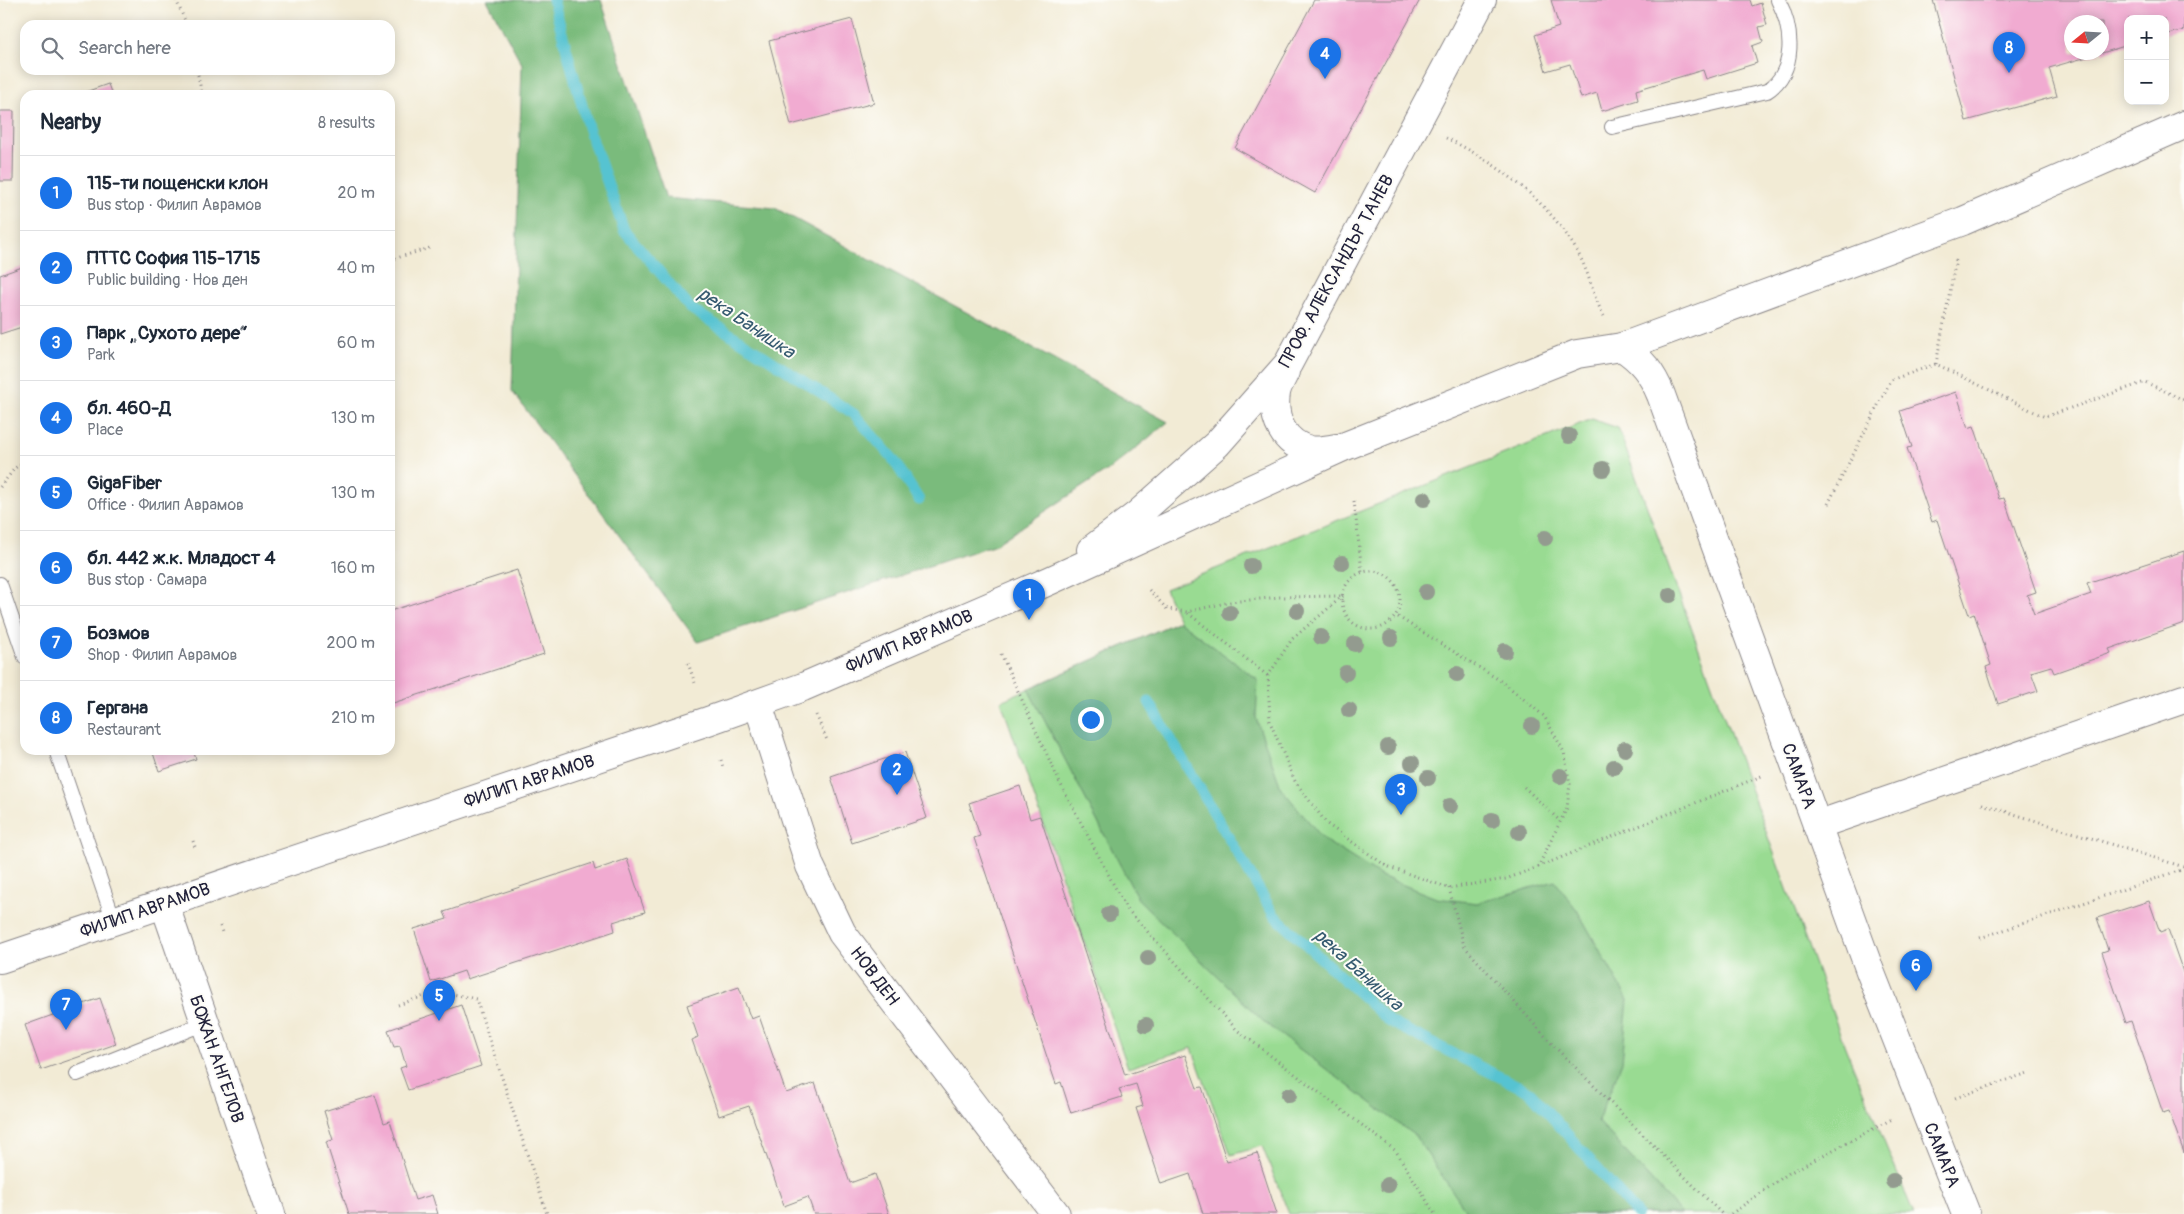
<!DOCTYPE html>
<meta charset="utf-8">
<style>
body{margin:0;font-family:Pangolin,sans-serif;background:#f2f2f3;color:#1f2937}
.controls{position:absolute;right:15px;top:15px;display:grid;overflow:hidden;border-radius:10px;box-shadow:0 2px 12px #0003}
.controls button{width:45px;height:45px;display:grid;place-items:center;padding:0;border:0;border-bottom:1px solid #e0e1e3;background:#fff;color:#1f2937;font:25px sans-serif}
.compass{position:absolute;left:2064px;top:15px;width:45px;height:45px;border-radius:50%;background:#fff;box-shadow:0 2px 12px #0003;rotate:252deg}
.you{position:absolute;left:1090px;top:719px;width:18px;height:18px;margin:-12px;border:4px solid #fff;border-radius:50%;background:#1a73e8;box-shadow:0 0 0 8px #1a73e833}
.badge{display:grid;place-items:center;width:32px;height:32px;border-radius:50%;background:#1a73e8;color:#fff;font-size:16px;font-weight:700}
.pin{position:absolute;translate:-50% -41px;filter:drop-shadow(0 1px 2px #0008)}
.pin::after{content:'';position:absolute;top:26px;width:18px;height:15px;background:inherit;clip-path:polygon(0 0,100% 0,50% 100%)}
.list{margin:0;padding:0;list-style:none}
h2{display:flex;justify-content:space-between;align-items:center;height:65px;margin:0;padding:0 20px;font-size:21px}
h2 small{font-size:16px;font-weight:400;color:#747a83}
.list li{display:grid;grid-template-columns:32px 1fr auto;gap:15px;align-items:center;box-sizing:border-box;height:75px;padding:0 20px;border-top:1px solid #e0e1e3}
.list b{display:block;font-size:19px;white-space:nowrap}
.list p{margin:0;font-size:16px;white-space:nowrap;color:#747a83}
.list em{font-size:16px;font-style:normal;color:#747a83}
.icon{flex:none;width:28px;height:28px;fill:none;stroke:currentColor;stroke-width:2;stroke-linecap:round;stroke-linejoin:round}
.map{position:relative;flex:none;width:2184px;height:1214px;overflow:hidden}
.search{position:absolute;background:#fff;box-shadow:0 2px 12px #0003;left:20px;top:20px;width:375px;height:55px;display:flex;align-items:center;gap:12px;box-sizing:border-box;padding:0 18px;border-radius:15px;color:#747a83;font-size:19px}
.panel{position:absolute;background:#fff;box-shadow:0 2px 12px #0003;left:20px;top:90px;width:375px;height:665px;border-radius:15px}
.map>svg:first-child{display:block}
.green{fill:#99db92;stroke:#5e7e66}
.forest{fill:#7abb7c;stroke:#4e6e5c}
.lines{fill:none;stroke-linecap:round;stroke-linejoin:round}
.stream{stroke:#57c3d1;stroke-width:11}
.building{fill:#f1abd1}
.service-casing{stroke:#8a8688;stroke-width:16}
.minor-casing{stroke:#8a8688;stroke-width:30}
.tertiary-casing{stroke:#8a8688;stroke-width:30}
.path{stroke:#8a8688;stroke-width:3;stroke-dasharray:1 4;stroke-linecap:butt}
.service{stroke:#fff;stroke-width:14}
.minor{stroke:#fff;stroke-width:28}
.tertiary{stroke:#fff;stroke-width:28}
.tree{fill:#939b8f}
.labels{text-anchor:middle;stroke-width:4;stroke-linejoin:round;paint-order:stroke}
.street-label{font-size:18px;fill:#22223b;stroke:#fdfcf7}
.water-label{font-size:19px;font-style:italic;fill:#355a70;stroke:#fdfcf7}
</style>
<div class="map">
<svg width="2184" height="1214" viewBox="0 0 2184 1214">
<rect width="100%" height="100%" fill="#fdfcf7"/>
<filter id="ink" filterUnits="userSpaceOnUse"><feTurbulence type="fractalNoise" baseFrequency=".02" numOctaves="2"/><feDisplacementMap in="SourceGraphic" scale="10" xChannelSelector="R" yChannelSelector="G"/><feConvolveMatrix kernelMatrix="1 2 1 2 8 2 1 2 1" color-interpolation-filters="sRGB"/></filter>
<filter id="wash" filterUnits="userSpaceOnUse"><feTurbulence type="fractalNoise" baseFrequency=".0096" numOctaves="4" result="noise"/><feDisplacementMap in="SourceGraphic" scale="20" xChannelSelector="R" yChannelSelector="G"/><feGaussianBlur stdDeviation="1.12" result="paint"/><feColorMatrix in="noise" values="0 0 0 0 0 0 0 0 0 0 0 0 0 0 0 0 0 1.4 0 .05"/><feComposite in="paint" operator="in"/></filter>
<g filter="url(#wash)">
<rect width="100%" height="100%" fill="#f2ebd5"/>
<path class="green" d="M1592 419 1618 428 1845 1047 1914 1214H1289L1262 1146 1231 1155 1192 1048 1128 1068 1001 701 1179 621 1165 589Z"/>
<path class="forest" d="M487 0H601L666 198 775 208 1168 422 1114 466 996 544 698 642 512 391 522 64Z
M1179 621 1258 680 1256 718 1281 788 1324 840 1381 876 1436 898 1477 903 1555 881 1577 910 1628 1000 1622 1062 1598 1121 1682 1214H1468L1415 1136 1265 1023 1138 899 1028 689Z"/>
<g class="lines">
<path class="stream" d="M553 0 588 127 624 230 690 308 854 414 893 459 919 500
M1149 702 1274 915 1390 1022 1530 1092 1637 1214"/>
</g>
<g id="blocks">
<path class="building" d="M1314 0H1420L1315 193 1235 148Z
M1551 0H1750L1752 6 1761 3 1767 25 1759 27 1763 42 1752 46 1757 63 1706 79 1703 70 1636 90 1638 100 1602 111 1597 93 1581 98 1570 64 1546 71 1535 35 1559 27Z
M1933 0H2184V30L2165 35V19H2128V45L2102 53V22H2072V52L2101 53 2049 68 2057 96 1966 121Z
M852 19 874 103 791 125 769 41Z
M108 84 112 95H77Z
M0 111H14L13 181H0Z
M25 266V326L0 334V275Z
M1956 392 1968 428 1974 426 1999 499 2004 498 2036 592 2027 595 2034 614 2091 594 2087 583 2184 551V623L2109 649 2111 653 2054 673 2051 666 2031 672 2038 691 1998 704 1986 667 1991 665 1974 613 1969 615 1937 520 1932 522 1907 448 1912 447 1900 411Z
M517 570 544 654 390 704V611Z
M152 750H193L196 759 159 771Z
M905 752 927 818 852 843 831 777Z
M1020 786 1030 819 1040 816 1125 1075 1185 1055 1197 1088 1202 1087 1227 1162 1257 1153 1277 1214H1203L1190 1174 1161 1184 1136 1108 1143 1106 1136 1084 1119 1089 1122 1097 1071 1113 1061 1082 1056 1084 974 838 980 836 969 803Z
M627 859 645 912 613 922 615 931 467 979 464 971 431 982 414 929 447 919 444 912 593 863 595 870Z
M2149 901 2160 932 2168 929 2184 975V1153L2169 1111 2163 1113 2131 1021 2126 1023 2102 952 2108 950 2097 918Z
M739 987 751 1019 759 1016 786 1093 815 1083 850 1183 875 1174 889 1214H814L808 1197 784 1206 749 1106 719 1116 692 1040 698 1037 687 1005Z
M100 998 116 1044 41 1070 25 1025Z
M461 1005 481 1066 408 1090 400 1068 406 1066 400 1046 394 1047 388 1030Z
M375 1095 384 1123 390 1121 415 1200 432 1195 438 1214H349L326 1142 333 1140 324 1111Z"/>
</g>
</g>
<g filter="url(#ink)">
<use href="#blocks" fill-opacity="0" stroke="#8a8688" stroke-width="1"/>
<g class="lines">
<defs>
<path id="service" d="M1612 127 1767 91C1797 71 1793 29 1778 0
M0 584 25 657
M56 750 114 921
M77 1074 205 1023"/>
<path id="minor" d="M1622 347 1963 221 2184 125
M758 704 810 866 842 933 1056 1214
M1817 825 2184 699
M164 903 271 1214"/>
<path id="tertiary" d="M1285 372C1282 378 1277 386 1276 393 1272 419 1284 444 1310 450 1318 452 1329 449 1337 448
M1091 550 1137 515 1217 444 1288 364 1482 0
M0 959 708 721 803 687 1049 581 1343 447 1577 354 1622 347C1642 360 1652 373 1661 395L1870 971 1966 1214"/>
</defs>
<use href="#service" class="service-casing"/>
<use href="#minor" class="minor-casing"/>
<use href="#tertiary" class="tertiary-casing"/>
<path class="path" d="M176 0 187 25
M197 70 202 95
M1446 138C1500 164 1557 207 1583 263 1591 281 1594 299 1604 316
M390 260 433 247
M1936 364 1956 259
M0 487 15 468 25 461
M1354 501 1362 572
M1828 504 1891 380 1936 364 2045 417 2145 382 2184 400
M1342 600a29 29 0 1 1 58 0a29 29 0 1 1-58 0Z
M1149 590 1167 609 1187 612 1230 602 1279 597 1342 596
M1343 596 1292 639 1268 676 1270 722 1295 781 1327 824 1386 866 1449 888 1506 879 1538 867 1567 808 1570 784 1564 752 1544 716 1504 683 1395 615
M1188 613 1268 676
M1001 654 1059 781 1126 908 1237 1030 1396 1151 1435 1214
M688 663 696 686
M816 715 827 740
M721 760 723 767
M1524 787 1560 821
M1982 804 2184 867
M193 841 196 850
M1538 867 1764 775
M1449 888 1464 946 1553 1045 1722 1214
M220 926 223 935
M1980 938 2184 869
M398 1005 439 991 476 999 547 1214
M1955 1098 2028 1073
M1731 1214 1789 1173 1894 1118"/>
<use href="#service" class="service"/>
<use href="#minor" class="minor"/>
<use href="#tertiary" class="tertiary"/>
</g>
<g class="tree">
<circle cx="1569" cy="436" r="8"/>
<circle cx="1603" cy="469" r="8"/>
<circle cx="1424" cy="499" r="8"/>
<circle cx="1545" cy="538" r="8"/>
<circle cx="1342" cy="563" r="8"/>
<circle cx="1251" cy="566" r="8"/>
<circle cx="1426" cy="592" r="8"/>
<circle cx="1670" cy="595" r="8"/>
<circle cx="1297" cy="611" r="8"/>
<circle cx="1230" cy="613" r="8"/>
<circle cx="1321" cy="637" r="8"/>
<circle cx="1391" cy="638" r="8"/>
<circle cx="1355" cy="644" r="8"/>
<circle cx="1505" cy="651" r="8"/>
<circle cx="1346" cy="673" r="8"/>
<circle cx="1457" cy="674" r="8"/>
<circle cx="1349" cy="710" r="8"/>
<circle cx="1532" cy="726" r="8"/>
<circle cx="1388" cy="747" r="8"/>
<circle cx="1625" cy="749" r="8"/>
<circle cx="1412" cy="763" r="8"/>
<circle cx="1614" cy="767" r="8"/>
<circle cx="1560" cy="776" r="8"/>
<circle cx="1428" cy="778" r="8"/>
<circle cx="1450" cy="806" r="8"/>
<circle cx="1492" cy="820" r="8"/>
<circle cx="1519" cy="832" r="8"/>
<circle cx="1109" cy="914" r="8"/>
<circle cx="1148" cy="958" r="8"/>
<circle cx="1146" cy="1025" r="8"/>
<circle cx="1289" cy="1095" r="8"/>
<circle cx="1893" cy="1181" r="8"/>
<circle cx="1388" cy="1185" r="8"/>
</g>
</g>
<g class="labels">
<g class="street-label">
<text transform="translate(1336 271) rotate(-61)" y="6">ПРОФ. АЛЕКСАНДЪР ТАНЕВ</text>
<text transform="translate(909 641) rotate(-23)" y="6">ФИЛИП АВРАМОВ</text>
<text transform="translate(1799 776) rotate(70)" y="6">САМАРА</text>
<text transform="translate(529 781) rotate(-18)" y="6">ФИЛИП АВРАМОВ</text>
<text transform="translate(145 910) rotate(-19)" y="6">ФИЛИП АВРАМОВ</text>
<text transform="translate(875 976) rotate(53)" y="6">НОВ ДЕН</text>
<text transform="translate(217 1059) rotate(71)" y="6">БОЖАН АНГЕЛОВ</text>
<text transform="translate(1942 1155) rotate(68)" y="6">САМАРА</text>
</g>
<g class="water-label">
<text transform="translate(747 322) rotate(34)" y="7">река Банишка</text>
<text transform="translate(1359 969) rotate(42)" y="7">река Банишка</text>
</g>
</g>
</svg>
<div class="controls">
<button>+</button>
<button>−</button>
</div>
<svg class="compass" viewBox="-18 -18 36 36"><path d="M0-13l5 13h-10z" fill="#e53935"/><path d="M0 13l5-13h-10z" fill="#747a83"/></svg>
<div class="you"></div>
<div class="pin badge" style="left:1029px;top:620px">1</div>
<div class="pin badge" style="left:897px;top:795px">2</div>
<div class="pin badge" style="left:1401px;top:815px">3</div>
<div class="pin badge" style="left:1325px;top:79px">4</div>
<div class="pin badge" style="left:439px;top:1021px">5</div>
<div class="pin badge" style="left:1916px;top:991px">6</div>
<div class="pin badge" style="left:66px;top:1030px">7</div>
<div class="pin badge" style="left:2009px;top:73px">8</div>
<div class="search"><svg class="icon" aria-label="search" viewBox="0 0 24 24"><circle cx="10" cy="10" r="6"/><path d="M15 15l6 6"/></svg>Search here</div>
<section class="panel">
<h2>Nearby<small>8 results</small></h2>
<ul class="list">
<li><span class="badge">1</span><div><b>115-ти пощенски клон</b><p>Bus stop · Филип Аврамов</p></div><em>20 m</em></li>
<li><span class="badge">2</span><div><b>ПТТС София 115-1715</b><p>Public building · Нов ден</p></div><em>40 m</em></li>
<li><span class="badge">3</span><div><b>Парк „Сухото дере“</b><p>Park</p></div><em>60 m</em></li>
<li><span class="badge">4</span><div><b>бл. 460-Д</b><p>Place</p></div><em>130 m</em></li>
<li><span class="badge">5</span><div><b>GigaFiber</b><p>Office · Филип Аврамов</p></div><em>130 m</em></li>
<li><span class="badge">6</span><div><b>бл. 442 ж.к. Младост 4</b><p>Bus stop · Самара</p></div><em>160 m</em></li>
<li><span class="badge">7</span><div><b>Бозмов</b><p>Shop · Филип Аврамов</p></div><em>200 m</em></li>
<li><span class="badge">8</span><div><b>Гергана</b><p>Restaurant</p></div><em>210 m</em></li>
</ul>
</section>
</div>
